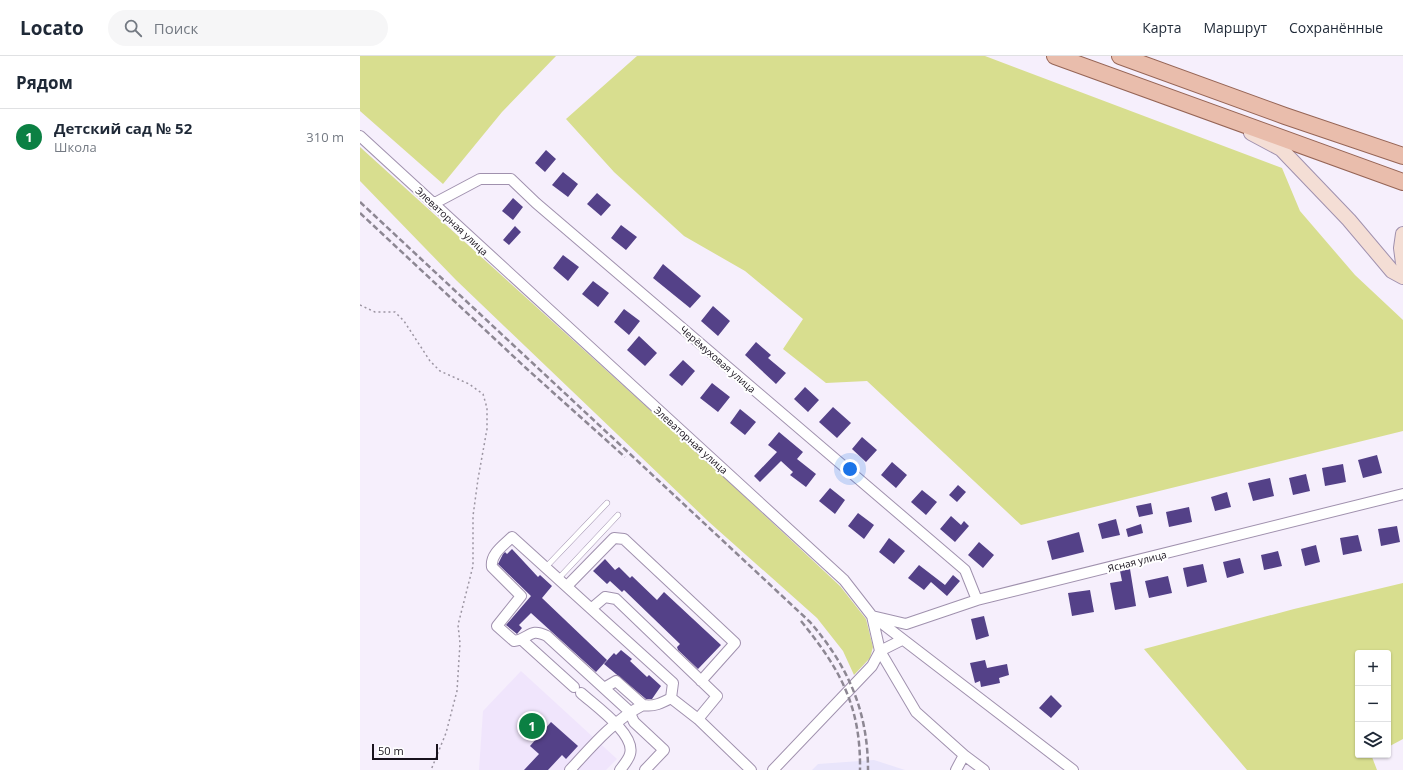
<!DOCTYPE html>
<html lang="ru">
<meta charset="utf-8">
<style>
body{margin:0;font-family:"Open Sans",sans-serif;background:#f6f6f7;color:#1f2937}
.controls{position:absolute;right:12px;bottom:12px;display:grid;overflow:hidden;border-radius:4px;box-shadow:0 1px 3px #0004}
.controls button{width:36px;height:36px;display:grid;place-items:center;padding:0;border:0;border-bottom:1px solid #e0e1e3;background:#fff;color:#1f2937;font:20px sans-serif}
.scale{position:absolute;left:12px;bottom:10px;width:66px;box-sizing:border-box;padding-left:4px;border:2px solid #18121d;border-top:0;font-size:11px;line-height:14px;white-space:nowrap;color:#18121d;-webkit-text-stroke:3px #fff;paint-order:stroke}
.you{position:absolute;left:490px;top:413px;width:14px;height:14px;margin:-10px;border:3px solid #fff;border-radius:50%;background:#1a73e8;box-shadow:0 0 0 6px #1a73e833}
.badge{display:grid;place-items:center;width:26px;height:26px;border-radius:50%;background:#0b8043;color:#fff;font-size:13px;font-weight:700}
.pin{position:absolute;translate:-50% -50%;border:2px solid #fff;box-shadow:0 1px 4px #0006}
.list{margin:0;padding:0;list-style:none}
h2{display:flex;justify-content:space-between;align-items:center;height:52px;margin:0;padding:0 16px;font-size:17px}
h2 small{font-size:13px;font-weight:400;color:#747a83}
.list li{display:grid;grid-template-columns:26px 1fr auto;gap:12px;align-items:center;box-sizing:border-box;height:56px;padding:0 16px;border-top:1px solid #e0e1e3}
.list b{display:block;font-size:15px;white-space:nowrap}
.list p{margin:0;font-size:13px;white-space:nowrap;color:#747a83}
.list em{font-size:13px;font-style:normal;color:#747a83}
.icon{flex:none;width:22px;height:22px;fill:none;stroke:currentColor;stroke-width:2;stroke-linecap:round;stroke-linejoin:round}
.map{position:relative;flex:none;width:1043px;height:714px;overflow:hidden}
header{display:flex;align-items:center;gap:24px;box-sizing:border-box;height:56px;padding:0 20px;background:#fff;border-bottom:1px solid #e0e1e3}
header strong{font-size:19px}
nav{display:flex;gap:22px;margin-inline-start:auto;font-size:14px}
.search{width:280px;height:36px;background:#f6f6f7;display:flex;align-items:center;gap:10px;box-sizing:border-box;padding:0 14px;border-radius:22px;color:#747a83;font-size:15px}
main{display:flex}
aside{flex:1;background:#fff}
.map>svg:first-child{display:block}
.built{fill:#f0e5fc}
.industrial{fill:#e9e5fb}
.green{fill:#d8de8f}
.building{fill:#544188}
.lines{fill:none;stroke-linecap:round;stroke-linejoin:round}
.lane-casing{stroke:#a091ae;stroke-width:6}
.street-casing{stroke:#a091ae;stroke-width:12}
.secondary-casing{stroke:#a091ae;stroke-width:16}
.primary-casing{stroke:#966556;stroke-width:18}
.path{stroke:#9c95a2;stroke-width:1.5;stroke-dasharray:2 3;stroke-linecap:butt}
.lane{stroke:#fff;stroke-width:5}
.street{stroke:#fff;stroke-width:10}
.secondary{stroke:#f4ded5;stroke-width:14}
.primary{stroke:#e9bdac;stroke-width:16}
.rail{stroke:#8d8793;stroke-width:2.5;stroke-dasharray:6 3;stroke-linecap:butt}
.labels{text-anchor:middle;stroke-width:4;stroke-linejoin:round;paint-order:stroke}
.street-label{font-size:10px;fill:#18121d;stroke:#fff}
</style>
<header>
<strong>Locato</strong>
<div class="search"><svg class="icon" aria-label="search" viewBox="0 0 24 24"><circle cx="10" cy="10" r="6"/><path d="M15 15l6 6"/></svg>Поиск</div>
<nav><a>Карта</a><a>Маршрут</a><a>Сохранённые</a></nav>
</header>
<main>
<aside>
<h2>Рядом<small></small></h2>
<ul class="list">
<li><span class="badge">1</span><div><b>Детский сад № 52</b><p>Школа</p></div><em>310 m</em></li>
</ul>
</aside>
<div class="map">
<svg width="1043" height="714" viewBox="0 0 1043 714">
<rect width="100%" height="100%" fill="#f6effc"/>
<path class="built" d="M161 615 257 703 246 714H119L123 655Z"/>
<path class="industrial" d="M514 704 545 714H452L458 708Z"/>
<path class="green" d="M0 0H196L142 56 83 128 0 55Z
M277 0H625L922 112 940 155 995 219 1043 264V375L661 469 507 325 466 327 423 293 443 263 385 215 324 180 254 116 206 63Z
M0 91 353 411 480 530 506 563 513 591 510 602 494 619 483 595 457 562 349 466 96 224 0 125Z
M1043 527V683L1028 691V597H998V699H1014L1012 701 1017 714H887L784 593 934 553Z"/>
<path class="building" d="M186 94 196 103 185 116 175 107Z
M203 116 218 128 208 141 192 129Z
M237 137 251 149 241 160 227 148Z
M153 142 163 151 153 164 142 155Z
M261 169 277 181 266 194 251 182Z
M155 170 161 176 149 189 143 184Z
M203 199 219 211 208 225 193 212Z
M303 208 341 240 330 252 293 222Z
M233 225 249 237 238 251 222 238Z
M353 250 370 265 358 280 341 265Z
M264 253 280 265 269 279 254 266Z
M279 280 297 297 285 310 267 294Z
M396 286 411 299 408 302 426 317 416 328 385 299Z
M323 304 335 315 322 330 309 319Z
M352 327 370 341 358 356 340 342Z
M445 331 459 344 448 356 434 343Z
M473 351 491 367 477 382 459 366Z
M380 353 396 366 385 379 370 367Z
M419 376 443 396 437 403 456 418 446 431 430 419 433 416 421 405 400 426 394 420 417 396 408 389Z
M502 381 517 394 506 406 492 393Z
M1017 399 1022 417 1003 422 998 404Z
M532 406 547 419 536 432 521 419Z
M983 408 986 426 965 430 962 412Z
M946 418 950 435 933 439 929 422Z
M910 422 914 440 893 445 888 427Z
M598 429 606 436 597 446 589 439Z
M470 432 485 444 475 458 459 445Z
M562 434 577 446 566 459 551 446Z
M867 436 871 451 855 455 851 441Z
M791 447 793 458 779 461 776 450Z
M829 451 832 466 809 471 806 456Z
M498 457 514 469 504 483 488 470Z
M591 460 601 469 604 465 609 470 595 486 580 473Z
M756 463 760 479 742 483 738 468Z
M781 468 783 477 768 481 766 473Z
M1037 470 1040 486 1021 490 1018 473Z
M719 476 724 496 692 504 687 485Z
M998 479 1002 495 983 499 980 482Z
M529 482 545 495 534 508 519 496Z
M619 486 634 499 623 512 608 499Z
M956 489 960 506 945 510 941 493Z
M152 493 178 521 180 519 192 530 182 542 247 604 236 616 171 557 159 569 162 572 157 578 146 569 171 540 138 508 143 498 145 496 147 498Z
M918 495 922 510 904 514 901 499Z
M880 502 884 517 867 522 863 506Z
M245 503 255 514 259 511 270 522 272 520 297 544 304 536 361 589 338 613 318 594 317 591 320 588 264 534 262 536 250 525 247 528 233 515Z
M843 508 847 526 827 531 823 512Z
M559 509 585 529 593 519 600 525 587 540 571 526 564 534 548 522Z
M770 513 776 550 755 554 750 527 762 525 760 515Z
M808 520 812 537 789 542 785 525Z
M730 534 734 556 712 560 708 537Z
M624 560 629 580 616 584 611 563Z
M261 594 272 603 270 605 287 621 289 619 301 630 292 643H286L244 608 254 597 256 599Z
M625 604 627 612 647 608 649 619 639 622 640 627 621 631 620 625 615 627 610 607Z
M691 639 702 650 691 662 679 652Z
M191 666 218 690 206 703 202 699 188 714H164L179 698 170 690Z"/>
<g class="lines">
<defs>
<path id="lane" d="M186 511 247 447
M199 522 258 459"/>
<path id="street" d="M0 80 484 524 512 560 520 595 512 610 413 714
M73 148 120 123H151L176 147 605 514 617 544
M207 530 254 482 264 483 375 587 341 625
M232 552 245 541 256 543 357 640 338 663
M512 560 546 568 617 544 1043 438
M515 562 713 714
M162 584 214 631
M542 584 520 595 556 656 604 699 596 714
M244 632 256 625 283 649
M221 637C234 649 276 678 270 698 269 703 263 710 260 714
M311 642 338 663 391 714
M604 699 624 714
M210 714C232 690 254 664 283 649 294 651 302 647 311 642L313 627 152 481C144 489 130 498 132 511L161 540 137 570 154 585C170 583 169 571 187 580L269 655 274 666 304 694 285 714"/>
<path id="secondary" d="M891 77 921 93 989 164 1032 215 1043 221
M1043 178 1041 192 1043 207"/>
<path id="primary" d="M695 0 1043 126
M760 0 925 60 1043 100"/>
</defs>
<use href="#lane" class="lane-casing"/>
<use href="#street" class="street-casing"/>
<use href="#secondary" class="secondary-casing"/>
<use href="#primary" class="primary-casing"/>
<path class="path" d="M0 249 15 256H35L44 265 70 305 80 315 109 328 123 338 127 352V373L118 423 113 460V510L98 569 100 587 97 635 86 677 71 714"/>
<use href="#lane" class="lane"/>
<use href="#street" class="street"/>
<use href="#secondary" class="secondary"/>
<use href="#primary" class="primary"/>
<path class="rail" d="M0 146 450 566C488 610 508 655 508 714
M0 157 167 313 265 401
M441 565C480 613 501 650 500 714"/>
</g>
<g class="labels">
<g class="street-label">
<text transform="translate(92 165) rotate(43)" y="4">Элеваторная улица</text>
<text transform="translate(358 303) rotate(41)" y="4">Черёмуховая улица</text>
<text transform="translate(331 384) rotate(42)" y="4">Элеваторная улица</text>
<text transform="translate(777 505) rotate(-14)" y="4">Ясная улица</text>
</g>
</g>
</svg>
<div class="controls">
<button>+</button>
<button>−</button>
<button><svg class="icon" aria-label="layers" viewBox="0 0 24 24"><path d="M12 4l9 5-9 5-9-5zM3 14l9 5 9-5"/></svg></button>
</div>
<div class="scale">50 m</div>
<div class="you"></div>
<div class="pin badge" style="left:172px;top:670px">1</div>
</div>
</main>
